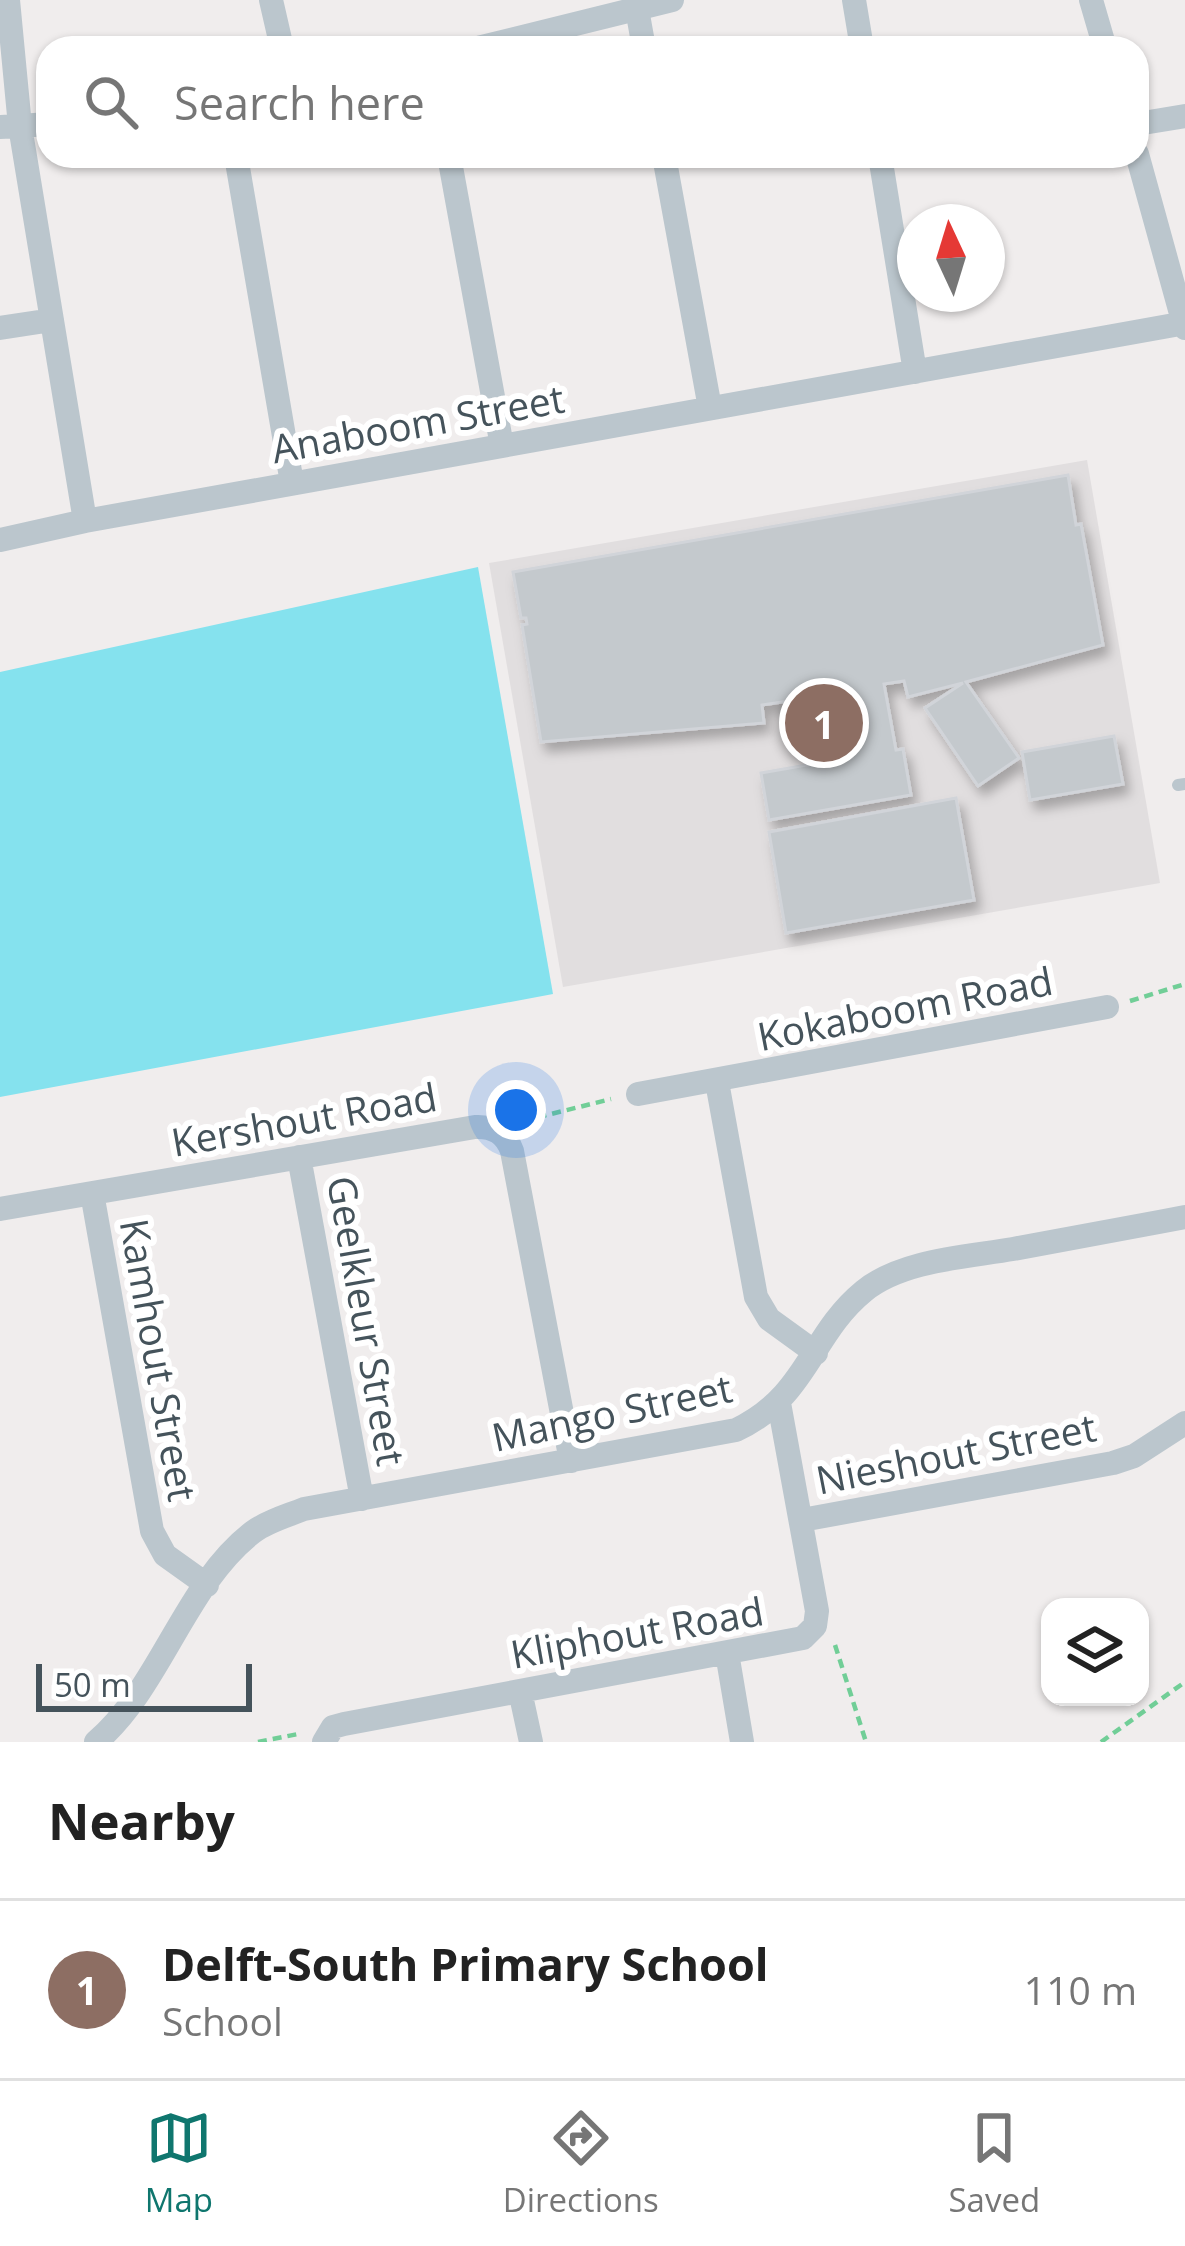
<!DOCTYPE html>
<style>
body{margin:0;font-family:"Open Sans",sans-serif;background:#f2f2f2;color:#222}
.controls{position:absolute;right:36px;bottom:36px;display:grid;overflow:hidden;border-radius:24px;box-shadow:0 3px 9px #0004}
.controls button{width:108px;height:108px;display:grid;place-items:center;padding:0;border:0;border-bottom:3px solid #e0e0e0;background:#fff;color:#222;font:60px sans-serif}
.compass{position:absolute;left:897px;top:204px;width:108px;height:108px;border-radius:50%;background:#fff;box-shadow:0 3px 9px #0004;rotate:356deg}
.scale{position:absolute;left:36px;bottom:30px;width:216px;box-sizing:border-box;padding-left:12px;border:6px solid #45535b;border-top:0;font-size:33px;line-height:42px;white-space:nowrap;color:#45535b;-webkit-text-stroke:9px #fff;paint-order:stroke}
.you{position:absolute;left:516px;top:1110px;width:42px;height:42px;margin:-30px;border:9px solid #fff;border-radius:50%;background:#1a73e8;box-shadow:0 0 0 18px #1a73e833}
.badge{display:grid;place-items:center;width:78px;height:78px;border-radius:50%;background:#0f766e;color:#fff;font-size:39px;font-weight:700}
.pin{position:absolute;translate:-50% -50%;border:6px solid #fff;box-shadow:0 3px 12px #0006}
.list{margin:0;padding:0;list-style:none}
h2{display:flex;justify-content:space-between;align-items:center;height:156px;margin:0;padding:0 48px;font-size:51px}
h2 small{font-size:39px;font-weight:400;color:#767676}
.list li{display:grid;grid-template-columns:78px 1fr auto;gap:36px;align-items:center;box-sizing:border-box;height:180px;padding:0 48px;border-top:3px solid #e0e0e0}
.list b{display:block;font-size:45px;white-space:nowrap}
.list p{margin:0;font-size:39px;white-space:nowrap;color:#767676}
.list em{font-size:39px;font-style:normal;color:#767676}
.icon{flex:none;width:66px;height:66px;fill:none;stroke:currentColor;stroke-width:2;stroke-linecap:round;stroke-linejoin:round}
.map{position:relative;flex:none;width:1185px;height:1742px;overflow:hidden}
.search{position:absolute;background:#fff;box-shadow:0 3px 9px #0004;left:36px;right:36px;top:36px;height:132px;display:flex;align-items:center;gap:30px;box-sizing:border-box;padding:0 42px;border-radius:36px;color:#767676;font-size:45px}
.sheet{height:336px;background:#fff}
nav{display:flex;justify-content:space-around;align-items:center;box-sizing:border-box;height:168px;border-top:3px solid #e0e0e0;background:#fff;font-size:33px;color:#767676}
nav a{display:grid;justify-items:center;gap:6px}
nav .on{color:#0f766e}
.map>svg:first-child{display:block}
.education{fill:#e1dedf}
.water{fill:#85e2ee}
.building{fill:#c4c9cd;stroke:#d1d4d9;stroke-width:3;filter:url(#shadow)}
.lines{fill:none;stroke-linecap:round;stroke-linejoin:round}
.path{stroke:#71ce97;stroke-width:4.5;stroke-dasharray:9 6;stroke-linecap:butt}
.service{stroke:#bbc6cd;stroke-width:12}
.minor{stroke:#bbc6cd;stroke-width:24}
.labels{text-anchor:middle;stroke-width:12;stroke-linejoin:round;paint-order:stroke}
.street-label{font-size:39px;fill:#45535b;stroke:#fff}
</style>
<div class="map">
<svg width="1185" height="1742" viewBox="0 0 1185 1742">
<defs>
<filter id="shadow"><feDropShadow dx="5.5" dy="9" stdDeviation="6" flood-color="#0004"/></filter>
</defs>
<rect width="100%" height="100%" fill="#f0eded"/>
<path class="education" d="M1087 460 1160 883 563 987 489 563Z"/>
<path class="water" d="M478 567 553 994 0 1097V672Z"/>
<path class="building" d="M1068 475 1076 525 1081 524 1103 645 966 682 1019 758 978 786 925 708 963 683 908 697 904 681 884 684 896 750 903 749 911 795 769 820 761 773 852 757 847 732 796 741 789 701 762 705 764 723 541 742 522 625 527 624 526 618H521L513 572Z
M1114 736 1123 784 1030 800 1022 752Z
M956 798 974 900 786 933 769 832Z"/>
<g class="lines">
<path class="path" d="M1130 1001 1185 984
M523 1121 611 1099
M835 1645 866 1742
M258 1742 298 1734
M1101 1742 1185 1682"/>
<path class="service" d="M1178 785 1185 784"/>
<path class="minor" d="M271 0 282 48
M854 0 862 48
M1091 0 1105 48
M637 9 644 48
M478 48 672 0
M48 124 20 126 85 521 1185 323
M1137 124 1185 116
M0 127 20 126 8 0
M1137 154 1185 328
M236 156 292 483
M449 156 502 446
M664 156 710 408
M880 156 915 372
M0 328 52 320
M0 540 85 521
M717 1082 756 1297 769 1319 816 1353
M638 1094 1107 1007
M299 1157 362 1499
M92 1193 152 1531 165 1555 207 1585
M0 1209 475 1127C494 1126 506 1134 512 1151L571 1461
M802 1520 1113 1463 1134 1456 1185 1423
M727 1653 742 1742
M520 1691 531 1742
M96 1742C160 1688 185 1584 253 1532 268 1521 287 1516 304 1509L736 1430C808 1396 810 1335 864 1291 902 1260 967 1257 1013 1249 1071 1238 1128 1228 1185 1217
M324 1742 333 1727 344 1724 803 1638 815 1626 817 1611 779 1403"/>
</g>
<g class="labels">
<g class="street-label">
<text transform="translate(418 424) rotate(-10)" y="14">Anaboom Street</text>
<text transform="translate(905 1009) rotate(-11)" y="14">Kokaboom Road</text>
<text transform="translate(304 1120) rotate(-10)" y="14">Kershout Road</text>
<text transform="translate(366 1321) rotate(80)" y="14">Geelkleur Street</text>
<text transform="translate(158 1360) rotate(80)" y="14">Kamhout Street</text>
<text transform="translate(612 1413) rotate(-12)" y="14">Mango Street</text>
<text transform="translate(956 1454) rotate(-11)" y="14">Nieshout Street</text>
<text transform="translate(637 1633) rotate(-10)" y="14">Kliphout Road</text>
</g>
</g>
</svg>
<div class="controls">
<button><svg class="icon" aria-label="layers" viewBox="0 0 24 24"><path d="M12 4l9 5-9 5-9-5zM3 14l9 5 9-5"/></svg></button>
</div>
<svg class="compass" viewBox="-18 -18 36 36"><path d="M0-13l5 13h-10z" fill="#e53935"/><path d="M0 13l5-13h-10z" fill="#767676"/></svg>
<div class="scale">50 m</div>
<div class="you"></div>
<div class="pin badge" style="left:824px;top:723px;background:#8d6e63">1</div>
<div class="search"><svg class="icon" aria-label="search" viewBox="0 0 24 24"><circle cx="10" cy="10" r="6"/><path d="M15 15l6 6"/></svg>Search here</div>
</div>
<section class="sheet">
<h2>Nearby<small></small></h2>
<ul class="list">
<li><span class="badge" style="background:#8d6e63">1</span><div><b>Delft-South Primary School</b><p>School</p></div><em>110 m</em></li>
</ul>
</section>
<nav>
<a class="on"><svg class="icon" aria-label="map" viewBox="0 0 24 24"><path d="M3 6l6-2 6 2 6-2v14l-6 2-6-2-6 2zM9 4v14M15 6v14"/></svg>Map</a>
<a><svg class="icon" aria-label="directions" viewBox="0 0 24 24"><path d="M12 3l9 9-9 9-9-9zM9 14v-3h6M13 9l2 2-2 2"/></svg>Directions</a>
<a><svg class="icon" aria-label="saved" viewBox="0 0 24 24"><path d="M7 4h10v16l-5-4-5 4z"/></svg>Saved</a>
</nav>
